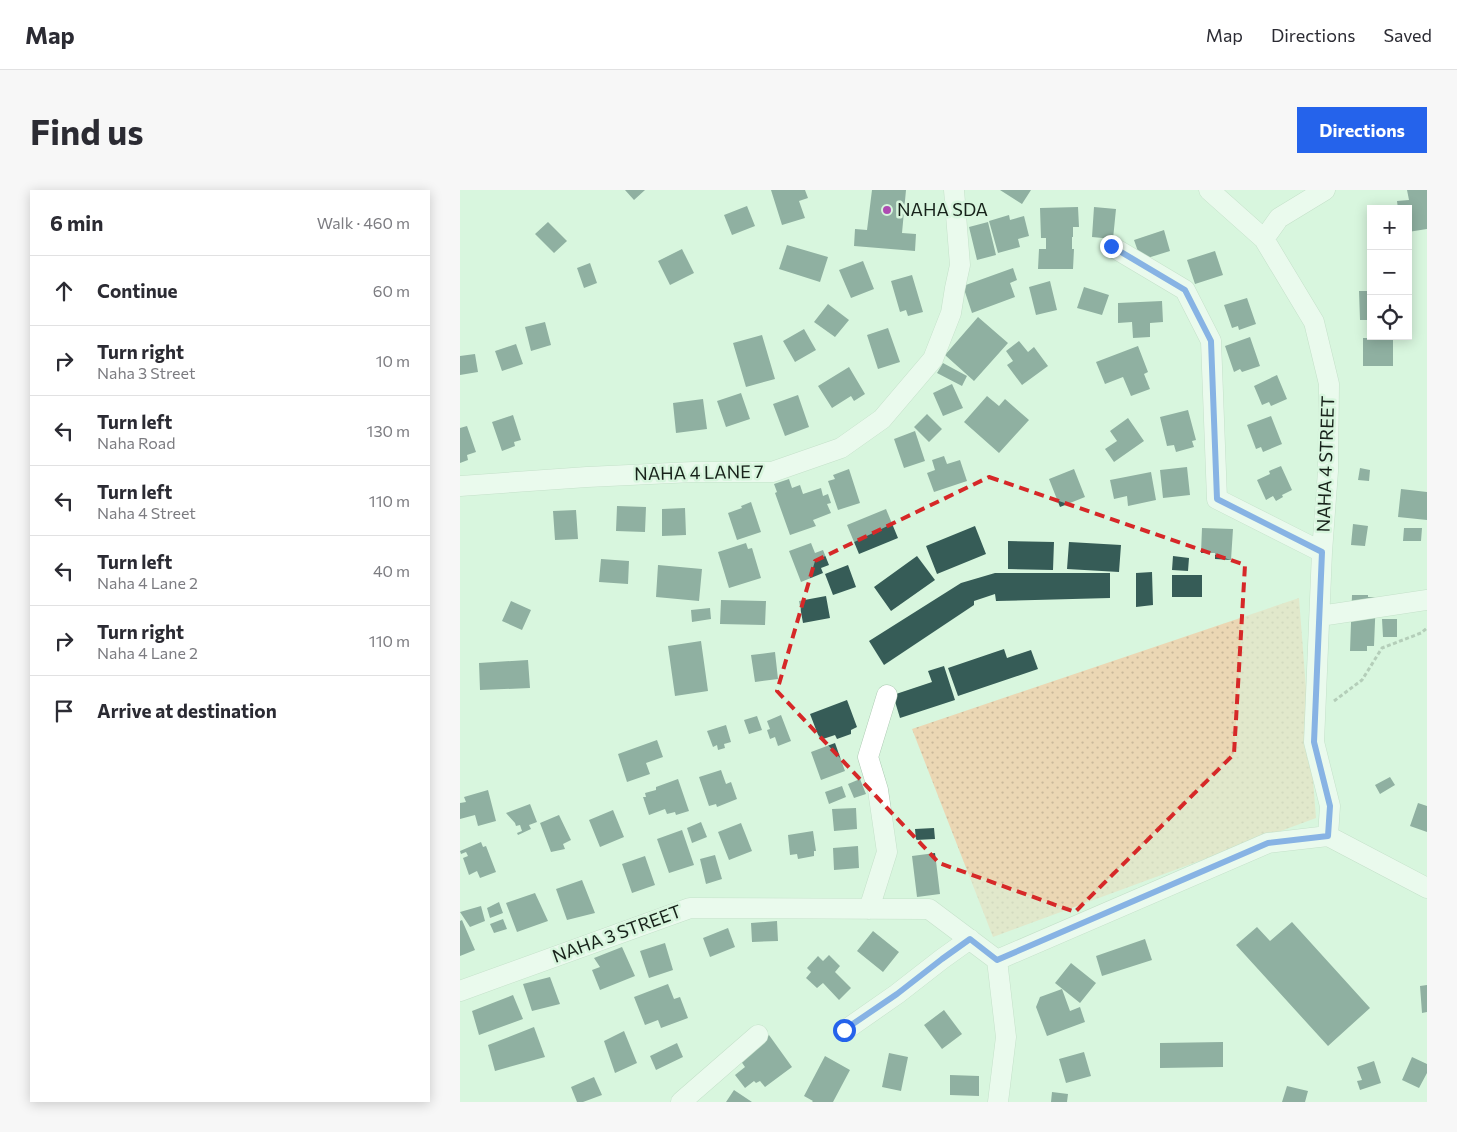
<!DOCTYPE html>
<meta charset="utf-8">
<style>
body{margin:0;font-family:Commissioner,sans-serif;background:#f7f7f7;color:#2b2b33}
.controls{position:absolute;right:15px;top:15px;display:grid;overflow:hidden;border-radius:0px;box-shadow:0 2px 12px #0003}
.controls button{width:45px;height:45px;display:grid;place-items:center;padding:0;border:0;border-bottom:1px solid #e1e1e2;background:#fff;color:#2b2b33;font:25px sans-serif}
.stop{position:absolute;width:15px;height:15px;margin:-11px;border:4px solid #2563eb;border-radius:50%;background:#fff}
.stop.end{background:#2563eb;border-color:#fff;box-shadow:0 1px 5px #0008}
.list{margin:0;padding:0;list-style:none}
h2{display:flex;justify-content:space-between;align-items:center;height:65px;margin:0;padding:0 20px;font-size:21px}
h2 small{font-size:16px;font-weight:400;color:#7c7c81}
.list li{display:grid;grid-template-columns:32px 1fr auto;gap:15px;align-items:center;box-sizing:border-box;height:70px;padding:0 20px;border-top:1px solid #e1e1e2}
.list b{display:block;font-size:19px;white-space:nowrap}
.list p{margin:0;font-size:16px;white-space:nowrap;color:#7c7c81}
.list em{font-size:16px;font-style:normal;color:#7c7c81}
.icon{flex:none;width:28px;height:28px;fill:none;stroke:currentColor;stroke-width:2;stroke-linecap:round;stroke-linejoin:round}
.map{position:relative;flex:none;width:967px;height:912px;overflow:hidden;border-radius:0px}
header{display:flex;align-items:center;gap:30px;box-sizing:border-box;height:70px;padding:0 25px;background:#fff;border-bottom:1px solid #e1e1e2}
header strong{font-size:24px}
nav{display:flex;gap:28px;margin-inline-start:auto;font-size:18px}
.intro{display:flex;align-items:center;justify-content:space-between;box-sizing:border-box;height:120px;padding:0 30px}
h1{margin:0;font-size:35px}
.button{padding:12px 22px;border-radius:0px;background:#2563eb;color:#fff;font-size:18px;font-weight:700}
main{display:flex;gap:30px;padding:0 30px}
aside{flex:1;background:#fff;border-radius:0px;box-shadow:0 2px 12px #0003}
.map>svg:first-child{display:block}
.grass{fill:url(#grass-dots)}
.building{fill:#365c57}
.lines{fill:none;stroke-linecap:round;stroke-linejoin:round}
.minor-casing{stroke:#abc8b1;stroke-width:21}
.path{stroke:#889e8d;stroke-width:3;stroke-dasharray:4 2.5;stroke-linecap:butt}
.minor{stroke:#fff;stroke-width:20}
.route{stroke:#2563eb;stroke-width:6}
.marked{fill:none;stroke:#d62828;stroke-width:4;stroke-dasharray:10 6;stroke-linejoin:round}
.poi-dot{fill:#ae4cb2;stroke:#d8f6de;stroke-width:2}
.labels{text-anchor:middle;stroke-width:5;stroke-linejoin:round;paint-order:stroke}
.poi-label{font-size:18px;fill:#17221a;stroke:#d8f6de;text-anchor:start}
.street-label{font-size:18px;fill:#17221a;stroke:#d8f6de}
</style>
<header>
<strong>Map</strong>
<nav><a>Map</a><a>Directions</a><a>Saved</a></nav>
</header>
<div class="intro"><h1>Find us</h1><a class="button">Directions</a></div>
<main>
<aside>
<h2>6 min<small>Walk · 460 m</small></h2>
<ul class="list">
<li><svg class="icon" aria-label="ahead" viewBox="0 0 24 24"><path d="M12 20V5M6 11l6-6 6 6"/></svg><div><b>Continue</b></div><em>60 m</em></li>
<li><svg class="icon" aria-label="right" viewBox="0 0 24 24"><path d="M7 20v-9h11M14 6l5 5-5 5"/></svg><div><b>Turn right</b><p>Naha 3 Street</p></div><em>10 m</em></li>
<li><svg class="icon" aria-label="left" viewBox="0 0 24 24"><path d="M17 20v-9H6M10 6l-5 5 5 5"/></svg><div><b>Turn left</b><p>Naha Road</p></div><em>130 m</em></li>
<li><svg class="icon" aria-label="left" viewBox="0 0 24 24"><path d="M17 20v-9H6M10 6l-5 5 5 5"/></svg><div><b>Turn left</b><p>Naha 4 Street</p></div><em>110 m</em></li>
<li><svg class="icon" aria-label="left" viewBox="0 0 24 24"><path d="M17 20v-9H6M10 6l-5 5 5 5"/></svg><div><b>Turn left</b><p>Naha 4 Lane 2</p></div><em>40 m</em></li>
<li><svg class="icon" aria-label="right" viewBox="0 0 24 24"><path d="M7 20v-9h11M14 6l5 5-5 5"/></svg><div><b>Turn right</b><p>Naha 4 Lane 2</p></div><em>110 m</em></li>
<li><svg class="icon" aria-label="arrive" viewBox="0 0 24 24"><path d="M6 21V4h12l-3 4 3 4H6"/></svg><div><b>Arrive at destination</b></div></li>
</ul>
</aside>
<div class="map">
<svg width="967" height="912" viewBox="0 0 967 912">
<defs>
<pattern id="grass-dots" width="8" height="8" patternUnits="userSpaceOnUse" patternTransform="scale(1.25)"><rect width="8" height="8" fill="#ebd7b4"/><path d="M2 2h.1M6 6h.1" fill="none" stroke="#c9b89a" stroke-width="1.8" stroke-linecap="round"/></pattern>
</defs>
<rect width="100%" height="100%" fill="#d8f6de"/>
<path class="grass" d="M839 408 856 628 533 747 452 539Z"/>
<path class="building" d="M165 0H185L174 10Z
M311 0H345L348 8 339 11 345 28 322 35Z
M412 0H446L442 43 456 44 455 61 394 56 395 39 407 40Z
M540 0H571L562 14Z
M947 0H967V39L948 42V19H938L937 11 949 10Z
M287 16 295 36 272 45 264 25Z
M618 17 619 37H613V47H612V59H614L613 79H578L579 59H586V48H581L580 18Z
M634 17 656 19 653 49 632 47Z
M549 25 550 30 564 26 569 46 558 49 560 57 538 63 529 31Z
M88 32 107 51 94 63 75 44Z
M528 32 536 65 517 70 509 37Z
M704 40 710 61 681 70 674 50Z
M327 55 368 67 360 92 319 79Z
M222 59 234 83 210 95 198 71Z
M755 61 763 85 735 94 727 70Z
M403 71 414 99 391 108 379 80Z
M130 73 137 93 124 98 117 78Z
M553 78 557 90 550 93 555 107 512 123 503 96Z
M452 85 463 122 448 126 446 120 440 122 431 91Z
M590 91 597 120 576 125 569 97Z
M624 97 649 105 642 125 617 118Z
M899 101H911V130H900Z
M787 108 796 134 779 140 778 136 772 138 764 115Z
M702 111 703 132 690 133V147L673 148 672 132 658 133V113Z
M368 114 389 130 375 147 354 132Z
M518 127 548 153 514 191 485 165Z
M85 132 91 155 71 161 65 137Z
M428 138 440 172 418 179 407 145Z
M344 139 356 160 335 172 323 151Z
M302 145 315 189 286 197 273 153Z
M790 147 800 176 782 182 780 179 774 182 765 156Z
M903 148H933V176H903Z
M559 151 568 162 574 157 588 176 562 195 547 175 553 171 546 161Z
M56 154 63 174 42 181 35 161Z
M678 156 688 182 684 184 690 199 671 206 663 187 645 194 636 172Z
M15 164 18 182 0 185V166Z
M483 173 507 186 502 196 477 183Z
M389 177 405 204 394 211 391 206 372 218 358 196Z
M817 185 827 209 811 216 809 212 802 215 794 196Z
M492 194 503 218 483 226 473 203Z
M281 203 290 229 266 237 257 211Z
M338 205 349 237 325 246 313 214Z
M527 206 539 216 545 209 569 230 539 263 504 232Z
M243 209 247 239 216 243 213 213Z
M728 220 736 250 732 251 734 257 716 262 714 255 707 256 700 227Z
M467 224 482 239 469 252 454 237Z
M53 225 61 250 54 252 55 256 42 261 32 232Z
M811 226 822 254 803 262 801 257 796 259 787 235Z
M668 228 684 251 654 272 645 259 657 251 650 241Z
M7 236 16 262 7 265 8 270 0 273V238Z
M455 241 465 271 444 278 434 249Z
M484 266 487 274 500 270 507 291 474 302 467 283 475 280 472 270Z
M821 276 832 300 822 305 823 307 816 311 813 306 806 310 797 290 810 284 809 281Z
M727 277 730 305 703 308 700 280Z
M900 278 910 280 909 291 898 290Z
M389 279 400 313 378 320 368 291 375 289 373 285Z
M614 279 625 307 600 317 589 289Z
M691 282 696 310 668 316 667 306 654 309 650 290Z
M329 289 332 298 340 295 343 304 361 298 363 306 368 304 371 313 367 314 371 323 353 330 356 336 330 345 315 303 317 302 314 294Z
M941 299 967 302V330L938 327Z
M291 312 301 342 277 350 268 323 282 318 281 316Z
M157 316 186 317 185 342 156 341Z
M225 318 226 345 202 346V319Z
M426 319 438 348 399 364 387 335Z
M116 320 118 349 95 350 93 321Z
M893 334 908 336 905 356 891 355Z
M515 336 526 364 477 384 466 356Z
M742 338 773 339 771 370 755 369V363H741Z
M944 338H962L961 351H943Z
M548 351 594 352 593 380 548 379Z
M609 352 661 355 659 382 607 379Z
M286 353 288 359 292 358 301 388 269 398 258 362Z
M351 353 355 363 363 360 369 375 361 378 363 383 341 392 329 361Z
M457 366 475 390 431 421 414 397Z
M713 366 729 368 728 381 712 380Z
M141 369 169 371 168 394 139 392Z
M198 375 242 379 239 411 196 407Z
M388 375 396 397 373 405 365 384Z
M692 382 693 415 676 417V383Z
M535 383H650V408L536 411 535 404 514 411V415L424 475 409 451 501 393Z
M712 385H742V407H712Z
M892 405H908V407H916L914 456H907V461H890Z
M366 406 370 428 343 433 339 411Z
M261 410 306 411 305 435 260 434Z
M51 411 71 420 62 440 42 431Z
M250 418 251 429 232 432 231 420Z
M922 429H937V447H923Z
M241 451 248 501 215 506 208 456Z
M544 459 547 468 571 460 578 479 498 506 488 478Z
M315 462 318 489 295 492 291 465Z
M68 470 70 498 20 500 19 473Z
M484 476 495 510 440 528 433 505 472 492 468 481Z
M387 510 397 537 391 540V544L377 549 375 545 360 550 350 524Z
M321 525 331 551 318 556 315 547 310 549 307 540 310 539 307 531Z
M297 526 302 540 289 544 284 530Z
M266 535 271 552 264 554 265 558 258 560 257 555 253 557 247 541Z
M197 550 203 567 186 573 190 584 167 592 158 564Z
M375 553 385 581 361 590 351 562Z
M261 580 266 594 271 592 277 609 257 617 256 614 249 616 239 587Z
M930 587 935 595 920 604 915 595Z
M218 589 229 621 216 625 215 622 207 624 205 619 189 625 183 607H186L185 603 196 600V597Z
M400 589 406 604 394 608 388 594Z
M382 596 386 607 369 614 365 602Z
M28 600 36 631 18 636 15 625 0 629V613L6 612 4 607Z
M958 613 967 616V642L950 636Z
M70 614 77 632 69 635 71 639 58 645 57 643 62 641 60 635 56 636 55 633 46 623Z
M396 618 397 639 374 641 372 619Z
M153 620 164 647 140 657 129 630Z
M99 625 111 650 103 654 105 659 91 662 80 633Z
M241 632 247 647 232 653 227 638Z
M281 633 292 661 269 670 258 642Z
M474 638 475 649 456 650 455 639Z
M222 640 234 675 209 683 197 649Z
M353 641 356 661H354V666L338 669 337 664 330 665 328 645Z
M21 652 23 657 26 656 36 682 20 688 17 681 9 685 3 668 8 666 6 662 1 664 0 661Z
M398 656 399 678 374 680 373 658Z
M475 663 480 704 457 707 452 666Z
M255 665 262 689 246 694 240 669Z
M185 666 195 695 172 703 162 674Z
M122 690 135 723 107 730 96 699Z
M75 703 88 731 57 742 46 713Z
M39 712 43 723 30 728 27 718Z
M21 716 25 731 10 737 0 722Z
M43 729 47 739 34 743 30 734Z
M2 730 15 760 0 766V731Z
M317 731 318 751 292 752 291 733Z
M832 732 910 818 868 856 776 755 797 737 810 751Z
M268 738 275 757 250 767 243 748Z
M413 741 439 762 423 782 397 761Z
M685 749 692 770 642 786 636 766Z
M205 753 213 780 189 788 180 761Z
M162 757 175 786 140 800 132 780 140 777 134 768Z
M369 765 380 776 375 782 391 798 379 810 363 793 357 798 346 788 351 782 347 778 358 766 363 771Z
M611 773 636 793 620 813 595 793Z
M90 787 100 814 72 821 63 794Z
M208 794 214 809 220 807 228 828 201 838 198 830 185 835 174 807Z
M967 795V822L962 823 960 796Z
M602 799 610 821 620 817 625 832 587 846 576 817 580 807Z
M53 805 63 829 19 845 12 821Z
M484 820 502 844 482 859 464 835Z
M74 837 85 867 35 881 28 855Z
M164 841 177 873 155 883 144 851Z
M309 845 332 877 305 897 300 891 296 893 294 891 285 898 275 885 285 877 278 867Z
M763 852V877L700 878V853Z
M217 853 223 867 196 880 190 866Z
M624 862 631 886 606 893 599 869Z
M429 863 448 867 441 901 422 897Z
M365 866 390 880 373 912H352L353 911 344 906Z
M952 867 967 874V883L959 898 942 890Z
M914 871 921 893 900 900 897 891 902 890 897 877Z
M490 885 519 886V906L490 905Z
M134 887 142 905 123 912H117L111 897Z
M827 896 848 901 845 912H822Z
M274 900 292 912H266Z
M592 902 608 904 607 912H591Z"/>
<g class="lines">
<defs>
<path id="minor" d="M749 0 804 49 854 132 869 194 868 281 862 362 854 552 870 616 868 646
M804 49 819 28 865 0
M651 56 725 100 751 151 757 309 862 362
M0 296 127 287 233 282H312L381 258 422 229 473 169 491 123 495 98 500 75 494 0
M860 426 967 410
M409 719 427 662 418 600 408 567 427 505
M537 770 808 653 868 646 967 698
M537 770 546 847 538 912
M0 801 230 718 469 719 537 770
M384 841 437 804 482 769 510 749
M221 912 298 845"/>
</defs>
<use href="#minor" class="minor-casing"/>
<path class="path" d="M874 511 902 490 922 458 961 443 967 438"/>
<use href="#minor" class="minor"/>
</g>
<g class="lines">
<path class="route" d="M384 840 437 804 482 769 510 749 537 770 808 653 868 646 870 616 854 552 862 362 757 309 751 151 725 100 651 56"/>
</g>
<path d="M0 0H967V912H0ZM529 287 785 375 774 564 615 722 479 673 317 501 355 371Z" fill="#d8f6de" fill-opacity=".55" fill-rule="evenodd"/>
<path class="marked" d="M529 287 785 375 774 564 615 722 479 673 317 501 355 371Z"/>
<circle class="poi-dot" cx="427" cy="20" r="5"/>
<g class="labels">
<g class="poi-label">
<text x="437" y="26">NAHA SDA</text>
</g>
<g class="street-label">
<text transform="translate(866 274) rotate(-88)" y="6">NAHA 4 STREET</text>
<text transform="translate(239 283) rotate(-1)" y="6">NAHA 4 LANE 7</text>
<text transform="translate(157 744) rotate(-20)" y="6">NAHA 3 STREET</text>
</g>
</g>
</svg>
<div class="controls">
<button>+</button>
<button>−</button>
<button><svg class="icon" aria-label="locate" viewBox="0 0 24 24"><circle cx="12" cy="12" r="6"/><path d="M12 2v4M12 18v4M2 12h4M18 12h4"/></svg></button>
</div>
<div class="stop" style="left:384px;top:840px"></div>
<div class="stop end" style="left:651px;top:56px"></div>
</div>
</main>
